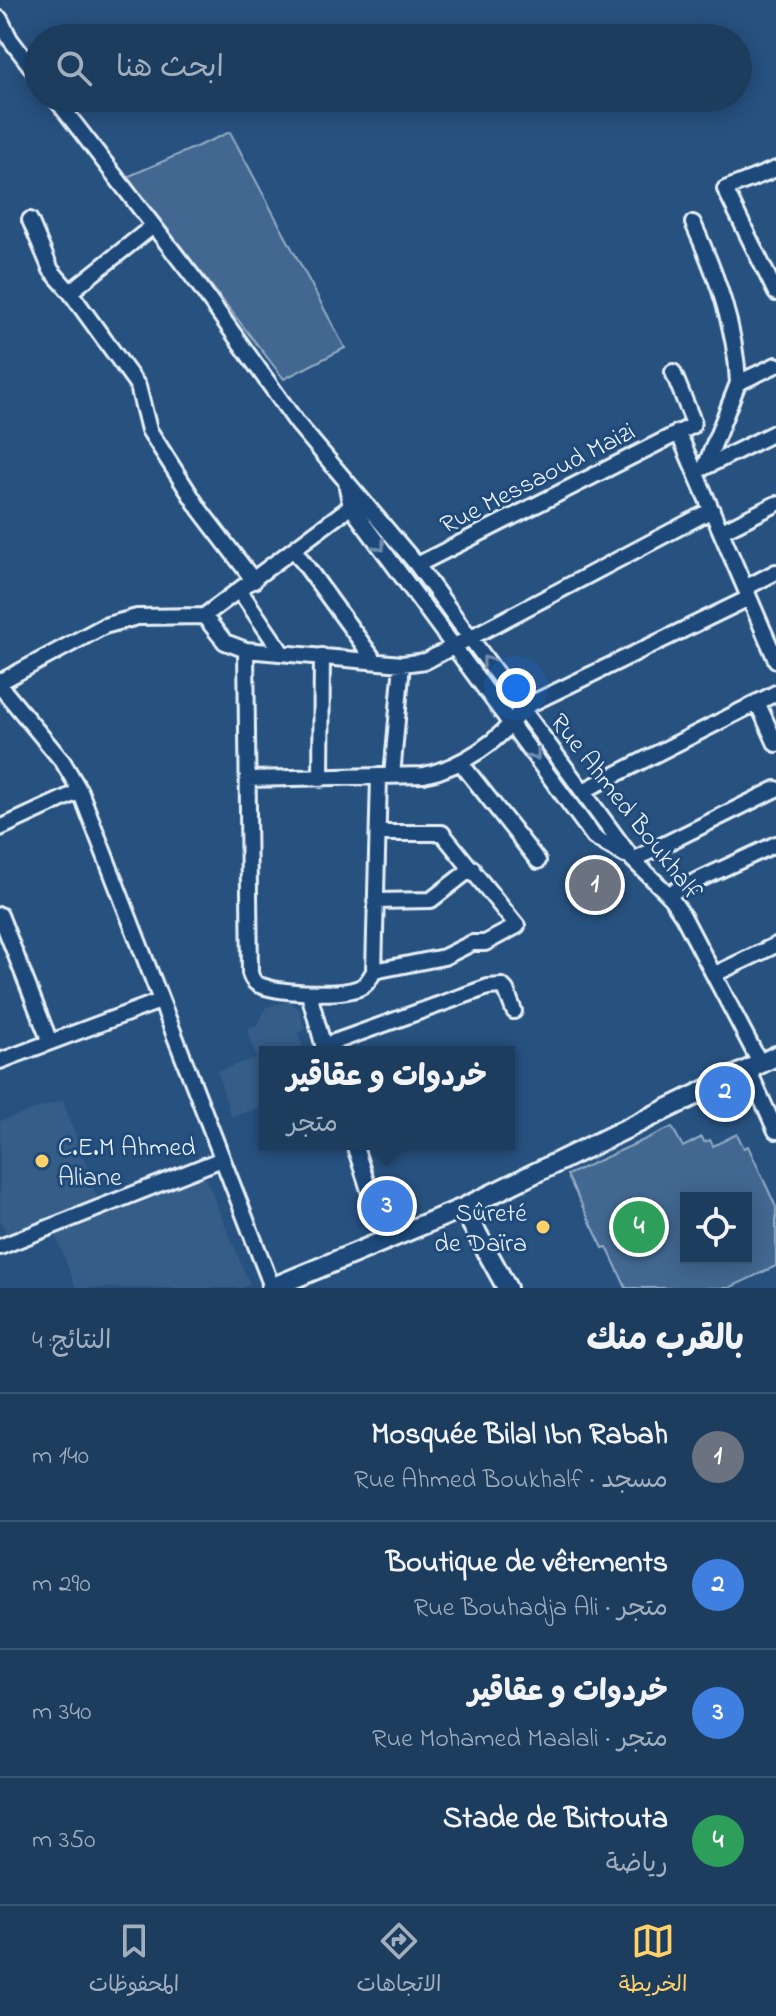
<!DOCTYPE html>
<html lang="ar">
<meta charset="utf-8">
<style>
body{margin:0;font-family:"Indie Flower","Playpen Sans Arabic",sans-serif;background:#2a4868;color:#f1f3f6;direction:rtl}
.controls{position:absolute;right:24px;bottom:24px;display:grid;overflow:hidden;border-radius:0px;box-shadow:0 4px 20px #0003}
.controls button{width:72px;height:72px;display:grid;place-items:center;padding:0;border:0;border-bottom:2px solid #3b5674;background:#1d3d5f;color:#f1f3f6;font:40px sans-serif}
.you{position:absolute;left:516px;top:688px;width:28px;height:28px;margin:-20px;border:6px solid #fff;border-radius:50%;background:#1a73e8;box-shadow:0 0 0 12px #1a73e833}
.badge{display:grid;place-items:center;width:52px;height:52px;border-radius:50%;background:#ffd166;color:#fff;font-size:26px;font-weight:700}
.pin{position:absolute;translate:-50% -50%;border:4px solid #fff;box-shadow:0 2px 8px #0006}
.popup{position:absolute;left:259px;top:1046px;width:256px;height:104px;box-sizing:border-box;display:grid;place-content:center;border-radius:0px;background:#1d3d5f;filter:drop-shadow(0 2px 6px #0005);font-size:26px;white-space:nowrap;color:#a0aebd}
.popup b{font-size:30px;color:#f1f3f6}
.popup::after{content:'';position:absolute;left:50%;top:100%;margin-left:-16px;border:16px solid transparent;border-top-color:#1d3d5f}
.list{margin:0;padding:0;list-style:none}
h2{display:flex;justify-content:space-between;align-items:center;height:104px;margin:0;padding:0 32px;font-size:34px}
h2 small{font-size:26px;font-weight:400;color:#a0aebd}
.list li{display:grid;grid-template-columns:52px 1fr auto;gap:24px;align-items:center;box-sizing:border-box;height:128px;padding:0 32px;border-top:2px solid #3b5674}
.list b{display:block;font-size:30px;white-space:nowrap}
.list p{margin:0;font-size:26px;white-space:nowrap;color:#a0aebd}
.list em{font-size:26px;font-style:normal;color:#a0aebd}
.icon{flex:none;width:44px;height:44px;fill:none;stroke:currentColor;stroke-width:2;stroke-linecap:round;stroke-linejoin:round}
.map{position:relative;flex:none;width:776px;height:1288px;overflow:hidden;direction:ltr}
.search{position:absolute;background:#1d3d5f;box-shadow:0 4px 20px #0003;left:24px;right:24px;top:24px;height:88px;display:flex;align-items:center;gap:20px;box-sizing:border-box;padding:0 28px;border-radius:44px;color:#a0aebd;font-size:30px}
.sheet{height:616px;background:#1d3d5f}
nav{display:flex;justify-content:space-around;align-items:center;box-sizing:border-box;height:112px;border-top:2px solid #3b5674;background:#1d3d5f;font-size:22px;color:#a0aebd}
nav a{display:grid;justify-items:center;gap:4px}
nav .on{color:#ffd166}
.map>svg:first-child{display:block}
.built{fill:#355d88}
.green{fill:#436891;stroke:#96acc4;stroke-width:2;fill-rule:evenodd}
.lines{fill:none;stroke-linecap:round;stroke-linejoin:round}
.minor-casing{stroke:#e8f1f8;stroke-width:20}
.major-casing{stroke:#e8f1f8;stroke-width:24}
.minor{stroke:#1f4a7a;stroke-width:14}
.major{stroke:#1f4a7a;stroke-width:18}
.oneway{stroke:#6f8dac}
.poi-dot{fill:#ffd166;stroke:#1f4a7a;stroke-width:3}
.labels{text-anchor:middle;stroke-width:6;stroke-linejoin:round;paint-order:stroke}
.street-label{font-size:26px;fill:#e8f1f8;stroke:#1f4a7a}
.poi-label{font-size:26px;fill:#e8f1f8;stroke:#1f4a7a;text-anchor:start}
</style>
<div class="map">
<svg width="776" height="1288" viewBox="0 0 776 1288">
<rect width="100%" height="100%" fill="#27517f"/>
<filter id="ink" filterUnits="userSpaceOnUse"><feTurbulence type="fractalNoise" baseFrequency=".0125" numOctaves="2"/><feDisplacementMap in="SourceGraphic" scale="16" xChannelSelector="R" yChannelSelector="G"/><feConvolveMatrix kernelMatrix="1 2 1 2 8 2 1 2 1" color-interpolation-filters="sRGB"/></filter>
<g filter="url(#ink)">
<path class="built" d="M289 1001 300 1010 305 1030 298 1033 305 1052H265V1106L231 1117 217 1071 256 1058 248 1028 258 1024 266 1007Z
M63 1100 98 1201 7 1234 0 1220V1121Z
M204 1174 250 1285 241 1288H76L54 1231Z"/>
<path class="green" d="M230 132 345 348 284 379 127 177Z
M672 1127 683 1147 702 1137 704 1142 710 1140 713 1146 737 1134 744 1148 748 1146 776 1207V1266L729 1288H626L607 1247 603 1248 567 1175ZM746 1198V1258H686V1198Z"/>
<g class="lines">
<defs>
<path id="minor" d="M0 19 10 39 38 76
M55 98 196 281 297 423 417 565 633 860 668 894 683 916 760 1063
M776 169 725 189 776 293
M30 220 51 270 70 292 138 386 149 430 200 510 254 581
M693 223C716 274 736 327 738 383
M70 292 153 226
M678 432 776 660
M705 467 738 383 776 365
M703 468 776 432
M346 482 351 507 594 837 625 855
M722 531 776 504
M295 551 375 661
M417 565 692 426 693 421 673 372
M745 588 776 572
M240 591 282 653
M204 616 225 642 246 650 250 973C252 980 255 984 262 986 282 993 345 997 363 986 368 982 371 977 374 971L379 777
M204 616 358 501
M246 650 402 664 426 661 712 510
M0 682 104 626 137 617 204 616
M0 686 63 762 80 791 272 1287
M757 702 776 744
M461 763 538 861
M392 776 402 664
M248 779 424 775C461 767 502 741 522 708L749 598
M321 779 322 656
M583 791 776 693
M0 828 80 791
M633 860 776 789
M668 894 776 844
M375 901 431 900 472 868
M0 915 50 1042
M374 971 444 957 472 943H485L517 926 442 833H378
M715 974 776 945
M309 994 325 1051
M323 1046 488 987 502 986 506 990 514 1011
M0 1061 160 1001
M748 1069 776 1131
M354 1144 386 1242
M0 1247 222 1159"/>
<path id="major" d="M463 1208 507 1288
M271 1288 463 1208 776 1056"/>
</defs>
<use href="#minor" class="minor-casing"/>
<use href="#major" class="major-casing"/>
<use href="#minor" class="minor"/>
<use href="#major" class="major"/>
</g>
<defs><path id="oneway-chevron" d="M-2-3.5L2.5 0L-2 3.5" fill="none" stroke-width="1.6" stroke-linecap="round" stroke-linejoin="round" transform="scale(2)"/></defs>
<g class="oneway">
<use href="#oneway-chevron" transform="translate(380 546) rotate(53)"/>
<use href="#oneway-chevron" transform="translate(487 661) rotate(-127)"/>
<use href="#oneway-chevron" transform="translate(535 755) rotate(54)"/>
</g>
</g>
<g class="poi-dot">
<circle cx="42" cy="1161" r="8"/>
<circle cx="543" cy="1227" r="8"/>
</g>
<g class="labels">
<g class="street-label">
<text transform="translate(537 477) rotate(-27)" y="9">Rue Messaoud Maizi</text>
<text transform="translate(627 806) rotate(52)" y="9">Rue Ahmed Boukhalf</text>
</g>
<g class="poi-label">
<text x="58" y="1155">C.E.M Ahmed<tspan x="58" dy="30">Aliane</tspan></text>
<text x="527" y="1221" text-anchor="end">Sûreté<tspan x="527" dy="30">de Daïra</tspan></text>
</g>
</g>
</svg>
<div class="controls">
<button><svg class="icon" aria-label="locate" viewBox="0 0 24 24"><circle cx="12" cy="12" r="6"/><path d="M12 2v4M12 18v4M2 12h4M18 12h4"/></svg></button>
</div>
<div class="you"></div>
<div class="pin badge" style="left:595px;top:885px;background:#6b7280">1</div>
<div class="pin badge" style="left:725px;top:1092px;background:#3f7fe0">2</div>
<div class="pin badge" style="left:387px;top:1206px;background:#3f7fe0">3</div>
<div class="popup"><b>خردوات و عقاقير</b>متجر</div>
<div class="pin badge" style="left:639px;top:1227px;background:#2e9e5b">4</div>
<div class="search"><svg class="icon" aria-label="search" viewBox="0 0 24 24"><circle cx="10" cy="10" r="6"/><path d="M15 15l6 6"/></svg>ابحث هنا</div>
</div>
<section class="sheet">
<h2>بالقرب منك<small>النتائج: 4</small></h2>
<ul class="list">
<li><span class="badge" style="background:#6b7280">1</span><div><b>Mosquée Bilal Ibn Rabah</b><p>مسجد · Rue Ahmed Boukhalf</p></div><em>140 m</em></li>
<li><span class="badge" style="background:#3f7fe0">2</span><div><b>Boutique de vêtements</b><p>متجر · Rue Bouhadja Ali</p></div><em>290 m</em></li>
<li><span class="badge" style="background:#3f7fe0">3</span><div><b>خردوات و عقاقير</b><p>متجر · Rue Mohamed Maalali</p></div><em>340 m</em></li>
<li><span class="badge" style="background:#2e9e5b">4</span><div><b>Stade de Birtouta</b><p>رياضة</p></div><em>350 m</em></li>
</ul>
</section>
<nav>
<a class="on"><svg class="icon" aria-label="map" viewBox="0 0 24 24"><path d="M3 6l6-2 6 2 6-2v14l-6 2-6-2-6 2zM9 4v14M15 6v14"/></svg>الخريطة</a>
<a><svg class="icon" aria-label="directions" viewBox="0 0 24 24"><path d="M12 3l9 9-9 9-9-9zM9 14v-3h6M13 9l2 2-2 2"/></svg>الاتجاهات</a>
<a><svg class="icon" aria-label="saved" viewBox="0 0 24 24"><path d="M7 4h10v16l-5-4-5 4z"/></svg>المحفوظات</a>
</nav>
